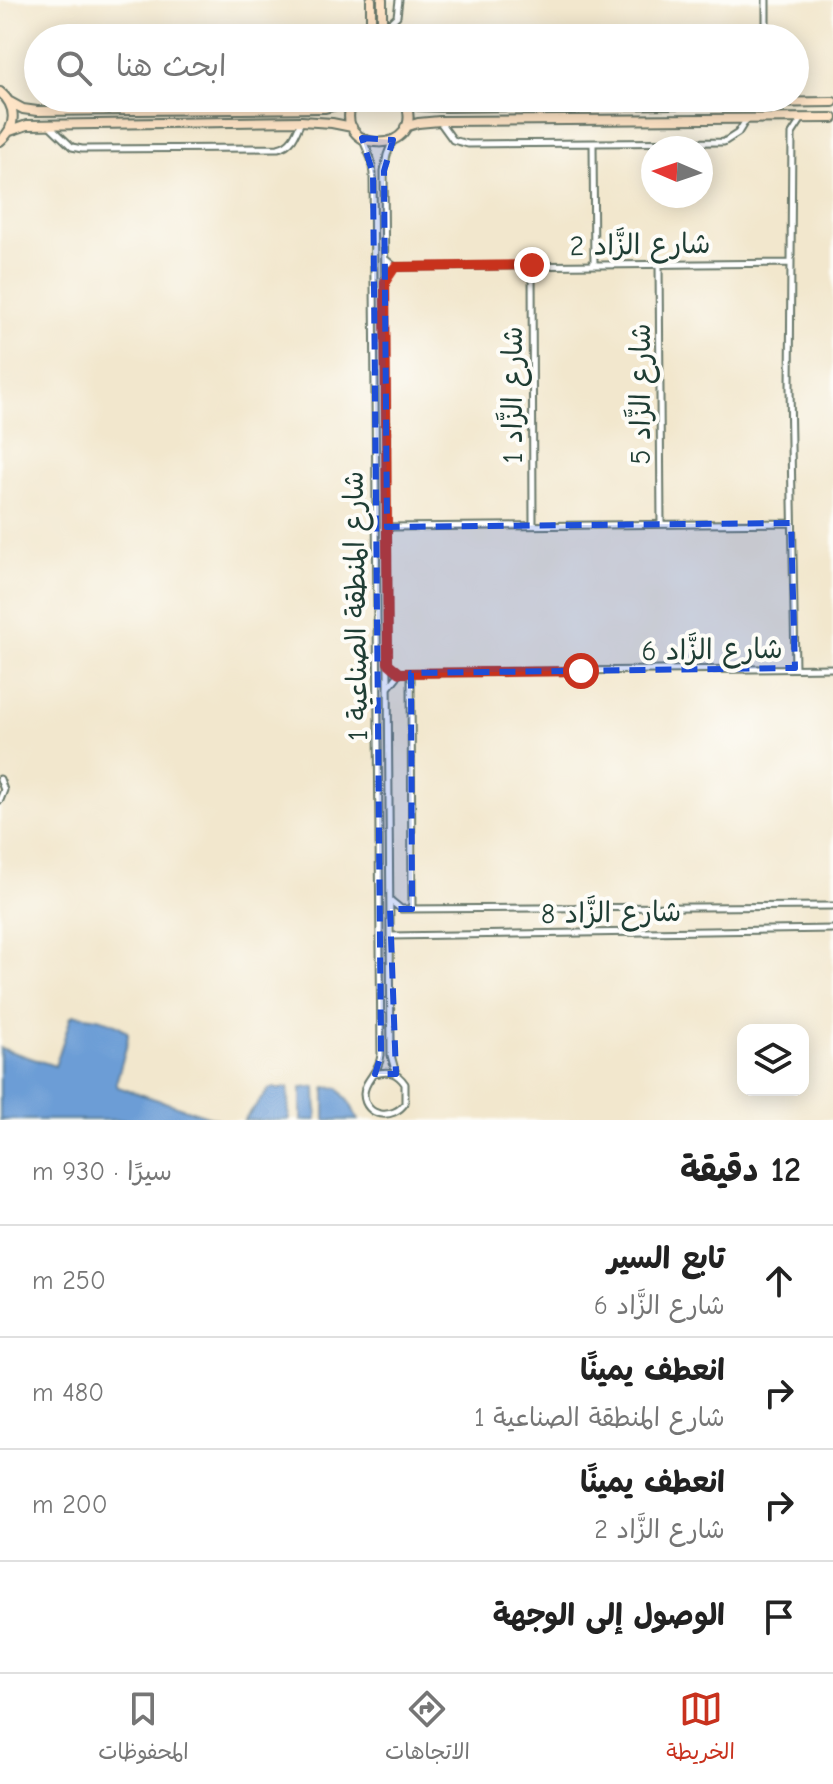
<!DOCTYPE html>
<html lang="ar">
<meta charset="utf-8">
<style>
body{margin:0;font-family:"Comic Neue","Playpen Sans Arabic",sans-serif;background:#f6f6f6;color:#222;direction:rtl}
.controls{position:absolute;right:24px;bottom:24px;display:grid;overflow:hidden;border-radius:16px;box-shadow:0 4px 20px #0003}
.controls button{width:72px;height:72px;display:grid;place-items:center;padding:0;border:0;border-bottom:2px solid #e0e0e0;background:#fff;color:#222;font:40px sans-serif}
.compass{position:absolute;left:641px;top:136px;width:72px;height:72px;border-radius:50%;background:#fff;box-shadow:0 4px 20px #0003;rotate:272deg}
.stop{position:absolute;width:24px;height:24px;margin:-18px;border:6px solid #c8321e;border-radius:50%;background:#fff}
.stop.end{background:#c8321e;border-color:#fff;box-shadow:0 2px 8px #0008}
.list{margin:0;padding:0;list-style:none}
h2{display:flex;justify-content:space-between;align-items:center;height:104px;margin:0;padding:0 32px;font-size:34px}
h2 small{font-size:26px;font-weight:400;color:#767676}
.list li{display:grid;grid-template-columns:52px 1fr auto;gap:24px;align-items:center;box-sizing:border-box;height:112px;padding:0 32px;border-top:2px solid #e0e0e0}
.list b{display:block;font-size:30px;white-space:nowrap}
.list p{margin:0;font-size:26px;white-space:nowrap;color:#767676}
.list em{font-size:26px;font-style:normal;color:#767676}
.icon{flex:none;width:44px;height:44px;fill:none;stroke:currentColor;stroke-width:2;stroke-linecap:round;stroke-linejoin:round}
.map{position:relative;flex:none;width:833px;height:1120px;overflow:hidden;direction:ltr}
.search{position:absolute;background:#fff;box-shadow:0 4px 20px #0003;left:24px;right:24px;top:24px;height:88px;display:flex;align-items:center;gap:20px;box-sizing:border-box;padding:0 28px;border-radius:44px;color:#767676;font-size:30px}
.sheet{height:552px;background:#fff}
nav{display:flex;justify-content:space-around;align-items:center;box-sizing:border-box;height:112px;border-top:2px solid #e0e0e0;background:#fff;font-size:22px;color:#767676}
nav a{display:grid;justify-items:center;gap:4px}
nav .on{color:#c8321e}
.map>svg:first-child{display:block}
.water{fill:#6c9dd6;stroke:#466d85;stroke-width:2}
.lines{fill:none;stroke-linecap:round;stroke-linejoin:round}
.street-casing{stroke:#69786a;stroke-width:9}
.secondary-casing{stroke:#69786a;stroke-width:12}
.street{stroke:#fff;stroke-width:5}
.secondary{stroke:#fee4c6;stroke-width:8}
.route{stroke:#c8321e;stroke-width:10}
.marked{fill:#1d4ed8;fill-opacity:0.2;stroke:#1d4ed8;stroke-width:6;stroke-dasharray:16 10;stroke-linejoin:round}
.labels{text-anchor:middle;stroke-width:8;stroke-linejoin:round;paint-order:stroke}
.street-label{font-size:28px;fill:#1f3d34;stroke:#fdfcf7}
</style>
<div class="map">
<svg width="833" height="1120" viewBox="0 0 833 1120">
<rect width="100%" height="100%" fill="#fdfcf7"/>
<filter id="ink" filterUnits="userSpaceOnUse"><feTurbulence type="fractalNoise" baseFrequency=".0125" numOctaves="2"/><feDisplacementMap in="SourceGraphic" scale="16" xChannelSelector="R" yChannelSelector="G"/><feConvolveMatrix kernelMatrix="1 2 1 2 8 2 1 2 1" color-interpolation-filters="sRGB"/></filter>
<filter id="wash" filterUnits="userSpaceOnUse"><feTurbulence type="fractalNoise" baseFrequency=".006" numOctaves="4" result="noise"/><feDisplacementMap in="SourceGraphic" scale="32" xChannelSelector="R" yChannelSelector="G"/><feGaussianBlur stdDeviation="1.8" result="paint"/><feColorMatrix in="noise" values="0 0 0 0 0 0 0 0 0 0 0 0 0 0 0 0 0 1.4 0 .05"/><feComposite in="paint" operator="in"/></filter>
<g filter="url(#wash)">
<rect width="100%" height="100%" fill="#f2e7cd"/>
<path class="water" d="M74 1015C91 1016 116 1020 128 1033L127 1044 116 1083 118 1087 220 1120H0V1048L55 1066 71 1017Z
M316 1087 317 1120H301V1088Z
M325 1087 338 1088 351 1105 358 1120H325Z
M270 1088H288L289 1120H244Z"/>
</g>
<g filter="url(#ink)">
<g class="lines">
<defs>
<path id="street" d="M766 0V38
M383 29 397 16 399 0
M440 122 453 140 468 144 724 142 738 133 746 120
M49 125 72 147 82 149 278 148C292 145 296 134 301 121
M362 138 371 159 373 174 381 1055C379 1073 364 1080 364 1094 365 1118 394 1120 405 1103V1084C397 1072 388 1070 375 1074
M393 140 387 155 384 171 391 1055 396 1074
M593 144 594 265
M385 259 395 267 790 263
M659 264 661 524
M532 265 533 525
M387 527 791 523
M389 665 400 673 833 668
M795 668 790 388 792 134 801 120
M411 673 412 909
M388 688 400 673
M0 779 4 790 0 800
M390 900 401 909 833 906
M390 936 833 929"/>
<path id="secondary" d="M371 0V38
M382 0V38
M0 92C17 106 17 127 0 141
M354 98C326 156 431 158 404 99
M10 102 23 109 37 111 325 108 352 101
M406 102 419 106 447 107 833 102
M405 127 418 123 440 121 833 118
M10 131 27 125 301 121 332 123 352 127"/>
</defs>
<use href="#street" class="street-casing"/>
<use href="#secondary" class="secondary-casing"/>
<use href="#street" class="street"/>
<use href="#secondary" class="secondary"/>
</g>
</g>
<g class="lines" filter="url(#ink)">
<path class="route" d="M532 265 395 267 385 282 388 663 400 673 581 671"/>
</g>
<path class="marked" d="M362 138 393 140 384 171 387 527 791 523 795 668 411 673 412 909H390L396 1074H375L381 1055 373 174Z"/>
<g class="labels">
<g class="street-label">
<text transform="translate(640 244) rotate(-1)" y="10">شارع الزَّاد 2</text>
<text transform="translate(640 394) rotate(-90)" y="10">شارع الزَّاد 5</text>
<text transform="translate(512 395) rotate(-90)" y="10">شارع الزَّاد 1</text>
<text transform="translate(355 606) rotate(-91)" y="10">شارع المنطقة الصناعية 1</text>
<text transform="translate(712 649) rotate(-1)" y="10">شارع الزَّاد 6</text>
<text transform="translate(611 912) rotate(-1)" y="10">شارع الزَّاد 8</text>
</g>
</g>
</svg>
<div class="controls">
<button><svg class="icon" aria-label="layers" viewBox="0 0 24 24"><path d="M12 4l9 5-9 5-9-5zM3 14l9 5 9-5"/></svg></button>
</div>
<svg class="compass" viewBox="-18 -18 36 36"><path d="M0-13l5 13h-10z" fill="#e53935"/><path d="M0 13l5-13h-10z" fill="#767676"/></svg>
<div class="stop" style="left:581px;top:671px"></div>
<div class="stop end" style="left:532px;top:265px"></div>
<div class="search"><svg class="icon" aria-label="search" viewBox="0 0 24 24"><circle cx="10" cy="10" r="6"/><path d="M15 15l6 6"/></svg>ابحث هنا</div>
</div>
<section class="sheet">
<h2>12 دقيقة<small>سيرًا · 930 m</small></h2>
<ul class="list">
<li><svg class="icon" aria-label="ahead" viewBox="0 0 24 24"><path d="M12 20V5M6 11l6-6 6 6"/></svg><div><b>تابع السير</b><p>شارع الزَّاد 6</p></div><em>250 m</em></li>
<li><svg class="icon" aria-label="right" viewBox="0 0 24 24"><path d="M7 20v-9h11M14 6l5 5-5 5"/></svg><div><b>انعطف يمينًا</b><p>شارع المنطقة الصناعية 1</p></div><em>480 m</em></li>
<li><svg class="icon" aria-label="right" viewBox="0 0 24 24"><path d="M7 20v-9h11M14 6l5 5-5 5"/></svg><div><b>انعطف يمينًا</b><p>شارع الزَّاد 2</p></div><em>200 m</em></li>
<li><svg class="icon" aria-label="arrive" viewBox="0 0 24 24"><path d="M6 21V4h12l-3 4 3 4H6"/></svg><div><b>الوصول إلى الوجهة</b></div></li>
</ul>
</section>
<nav>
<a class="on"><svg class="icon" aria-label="map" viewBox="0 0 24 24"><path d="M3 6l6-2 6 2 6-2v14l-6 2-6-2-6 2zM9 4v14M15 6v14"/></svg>الخريطة</a>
<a><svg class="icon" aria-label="directions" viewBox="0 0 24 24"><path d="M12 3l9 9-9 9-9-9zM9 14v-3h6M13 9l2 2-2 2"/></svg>الاتجاهات</a>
<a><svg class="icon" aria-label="saved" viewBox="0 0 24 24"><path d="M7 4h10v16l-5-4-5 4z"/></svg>المحفوظات</a>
</nav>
